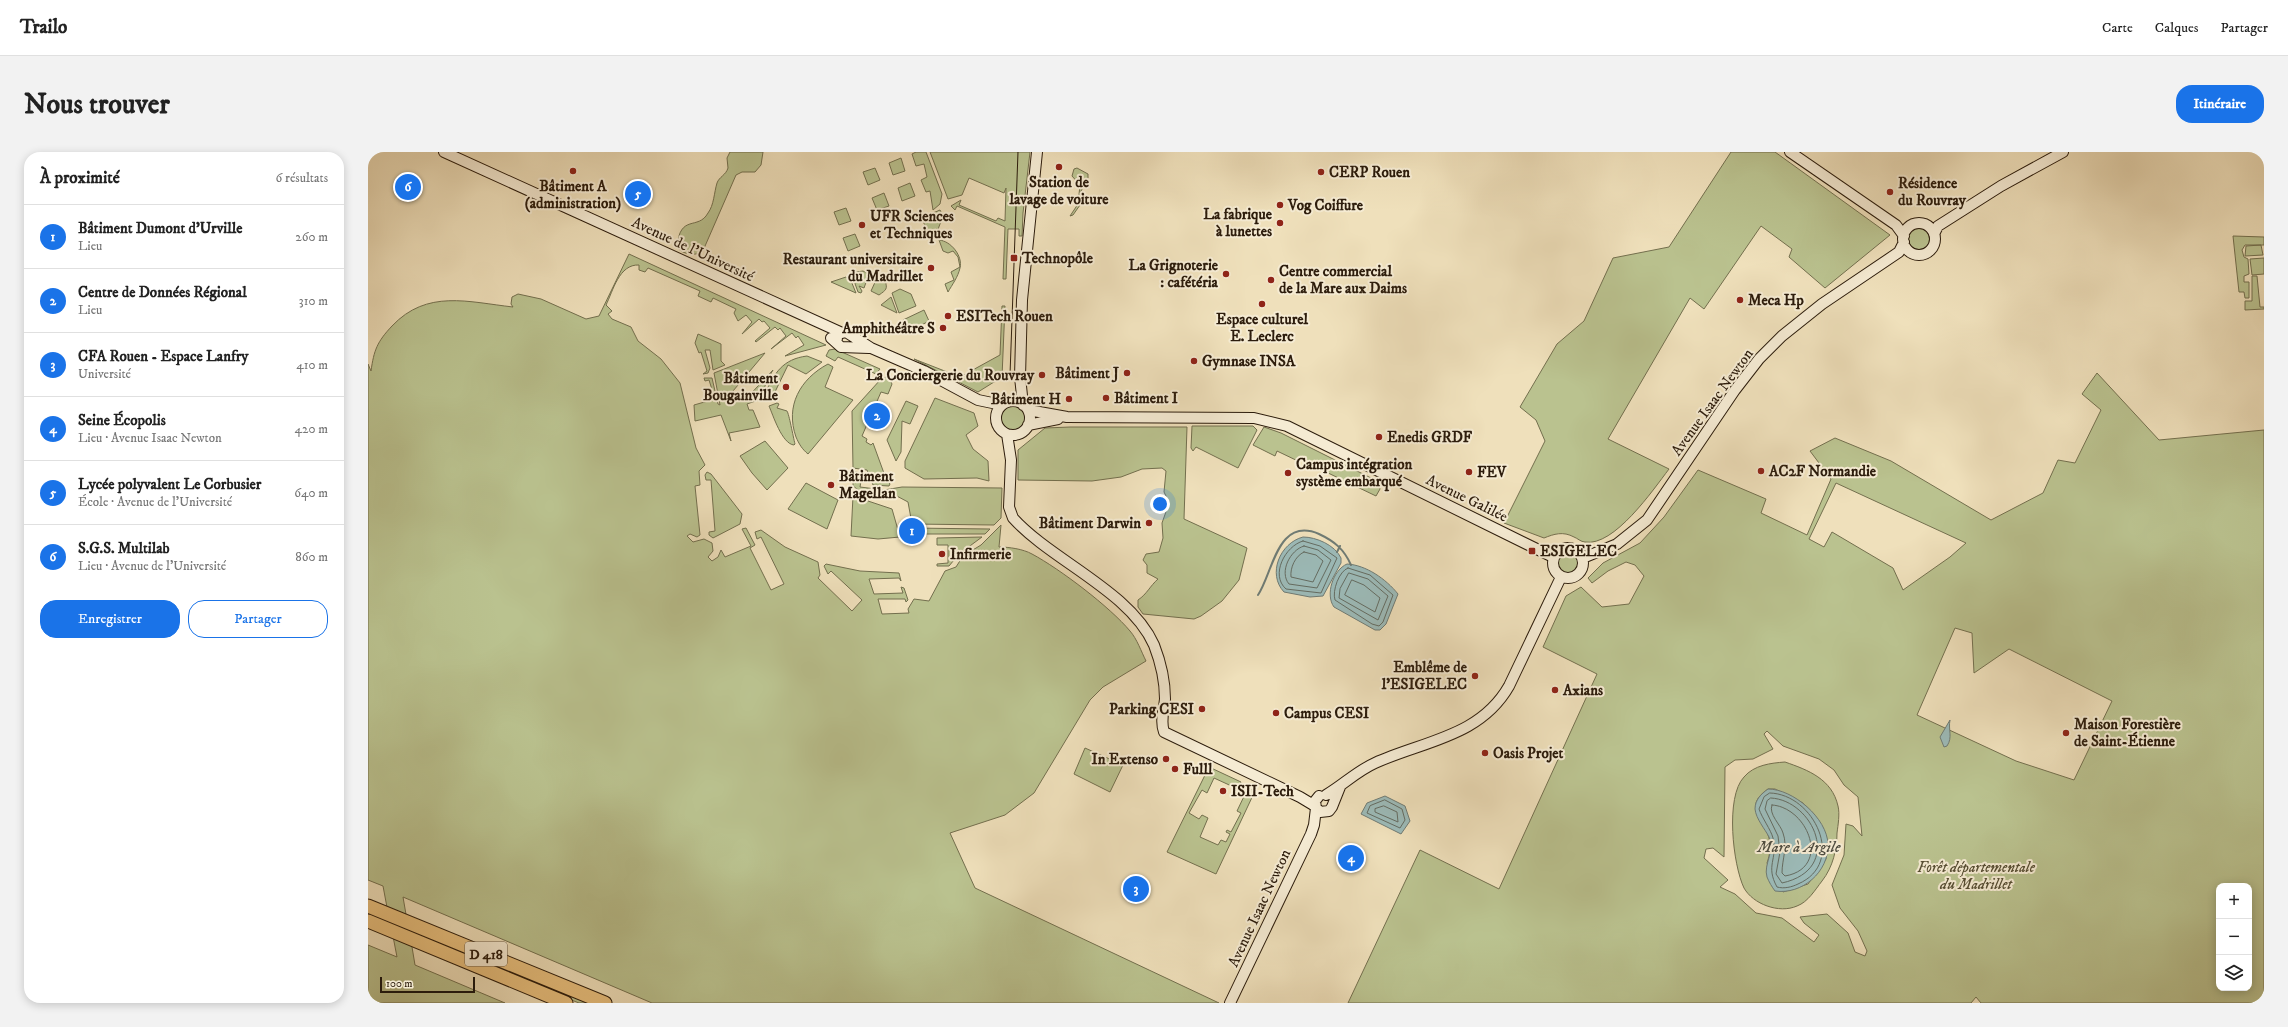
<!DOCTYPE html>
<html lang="fr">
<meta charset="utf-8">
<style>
body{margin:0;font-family:"IM FELL DW Pica",serif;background:#f2f2f2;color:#222}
.controls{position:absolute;right:12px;bottom:12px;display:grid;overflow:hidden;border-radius:8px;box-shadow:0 2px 10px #0003}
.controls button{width:36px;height:36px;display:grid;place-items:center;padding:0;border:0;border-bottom:1px solid #e0e0e0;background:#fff;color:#222;font:20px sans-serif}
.scale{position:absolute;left:12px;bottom:10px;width:95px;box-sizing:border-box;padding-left:4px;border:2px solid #2c1c0c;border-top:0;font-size:11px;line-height:14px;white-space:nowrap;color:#2c1c0c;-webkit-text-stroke:3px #f5ebd3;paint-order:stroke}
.you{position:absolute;left:792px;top:352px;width:14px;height:14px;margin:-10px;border:3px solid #fff;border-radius:50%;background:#1a73e8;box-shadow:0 0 0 6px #1a73e833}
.badge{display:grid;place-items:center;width:26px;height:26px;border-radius:50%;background:#1a73e8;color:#fff;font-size:13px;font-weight:700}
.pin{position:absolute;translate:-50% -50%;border:2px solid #fff;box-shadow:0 1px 4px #0006}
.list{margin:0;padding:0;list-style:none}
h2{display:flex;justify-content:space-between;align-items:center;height:52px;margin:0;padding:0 16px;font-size:17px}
h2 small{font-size:13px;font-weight:400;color:#767676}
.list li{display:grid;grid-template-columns:26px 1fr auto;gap:12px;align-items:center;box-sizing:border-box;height:64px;padding:0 16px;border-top:1px solid #e0e0e0}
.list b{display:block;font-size:15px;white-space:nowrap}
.list p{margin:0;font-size:13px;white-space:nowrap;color:#767676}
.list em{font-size:13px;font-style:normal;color:#767676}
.actions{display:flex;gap:8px;padding:12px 16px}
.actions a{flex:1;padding:9px 0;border:1px solid #1a73e8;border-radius:16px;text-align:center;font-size:14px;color:#1a73e8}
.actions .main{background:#1a73e8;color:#fff}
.icon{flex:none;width:22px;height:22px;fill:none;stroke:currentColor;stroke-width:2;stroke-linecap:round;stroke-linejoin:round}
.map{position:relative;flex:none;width:1896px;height:851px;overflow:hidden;border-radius:16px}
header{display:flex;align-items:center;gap:24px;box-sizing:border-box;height:56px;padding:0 20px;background:#fff;border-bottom:1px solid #e0e0e0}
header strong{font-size:19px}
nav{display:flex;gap:22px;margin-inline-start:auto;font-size:14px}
.intro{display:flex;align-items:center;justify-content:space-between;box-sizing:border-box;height:96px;padding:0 24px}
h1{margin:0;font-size:28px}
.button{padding:10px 18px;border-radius:16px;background:#1a73e8;color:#fff;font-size:14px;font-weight:700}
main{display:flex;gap:24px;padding:0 24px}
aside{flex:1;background:#fff;border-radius:16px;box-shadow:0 2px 10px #0003}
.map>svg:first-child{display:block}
.green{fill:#bac28f;stroke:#736f4e;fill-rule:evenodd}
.water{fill:#9cbbb9;stroke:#6f7b74}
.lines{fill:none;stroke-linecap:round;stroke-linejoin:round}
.shore{stroke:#646c62;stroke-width:1}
.stream{stroke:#6f7b74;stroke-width:2}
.secondary-casing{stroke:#2c1c0c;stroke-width:12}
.highway-casing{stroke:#2c1c0c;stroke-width:15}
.secondary{stroke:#f5ebd3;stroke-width:10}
.highway{stroke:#e8c07e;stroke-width:13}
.tram{stroke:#2c1c0c;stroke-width:1}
.poi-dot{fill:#8f2418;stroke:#f5ebd3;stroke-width:1.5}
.labels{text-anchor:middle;stroke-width:4;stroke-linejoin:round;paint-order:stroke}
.shield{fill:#f5ebd3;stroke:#685a48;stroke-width:1}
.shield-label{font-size:14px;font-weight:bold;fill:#2c1c0c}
.poi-label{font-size:15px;font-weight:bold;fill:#2c1c0c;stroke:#f5ebd3;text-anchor:start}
.street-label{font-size:15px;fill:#2c1c0c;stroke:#f5ebd3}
.park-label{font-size:15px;font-style:italic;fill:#574e33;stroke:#f5ebd3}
.water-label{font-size:16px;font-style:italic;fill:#4e4c40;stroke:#f5ebd3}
</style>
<header>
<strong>Trailo</strong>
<nav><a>Carte</a><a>Calques</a><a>Partager</a></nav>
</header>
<div class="intro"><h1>Nous trouver</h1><a class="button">Itinéraire</a></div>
<main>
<aside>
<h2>À proximité<small>6 résultats</small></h2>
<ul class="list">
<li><span class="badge">1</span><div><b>Bâtiment Dumont d'Urville</b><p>Lieu</p></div><em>260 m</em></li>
<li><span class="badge">2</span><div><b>Centre de Données Régional</b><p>Lieu</p></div><em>310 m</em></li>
<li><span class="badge">3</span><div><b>CFA Rouen - Espace Lanfry</b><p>Université</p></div><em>410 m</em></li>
<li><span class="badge">4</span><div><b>Seine Écopolis</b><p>Lieu · Avenue Isaac Newton</p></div><em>420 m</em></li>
<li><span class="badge">5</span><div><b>Lycée polyvalent Le Corbusier</b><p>École · Avenue de l'Université</p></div><em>640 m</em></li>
<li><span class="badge">6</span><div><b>S.G.S. Multilab</b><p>Lieu · Avenue de l'Université</p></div><em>860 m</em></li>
</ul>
<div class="actions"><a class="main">Enregistrer</a><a>Partager</a></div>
</aside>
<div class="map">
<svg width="1896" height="851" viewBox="0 0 1896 851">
<rect width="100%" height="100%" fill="#efe0bb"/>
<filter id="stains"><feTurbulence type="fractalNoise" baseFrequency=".005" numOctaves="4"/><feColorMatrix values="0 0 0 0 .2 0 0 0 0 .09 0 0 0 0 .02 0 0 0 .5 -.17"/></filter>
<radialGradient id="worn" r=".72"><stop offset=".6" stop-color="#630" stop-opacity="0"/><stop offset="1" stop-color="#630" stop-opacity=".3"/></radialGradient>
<path class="green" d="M362 0H395L393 13 387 20H374L368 23 334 101C325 103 315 103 309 95 312 61 330 79 340 61 346 53 346 41 349 31 351 25 358 23 360 16L359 6Z
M548 0H558L574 42 572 52 565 58 562 39 558 40 553 28 559 25 556 12 548 14 544 2Z
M562 0H662L655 61 654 84H651V77H640L638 127H635L637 75 589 54 587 58 583 54 593 48 591 53 628 69 630 66 637 69 638 36 636 41 601 26 594 43 580 47Z
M1363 0H1407L1522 83 1457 136 1421 105 1424 97 1393 74 1336 157 1322 146 1240 287 1301 317C1285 338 1246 395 1217 390 1213 390 1209 386 1206 385 1195 379 1186 382 1176 386L1136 371 1177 289 1168 268 1152 255 1189 192 1216 169 1245 106 1301 95Z
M533 6 537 19 525 23 521 11Z
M507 16 512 28 500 33 495 20Z
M709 16 720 22V26L713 39 712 53 705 63 702 64 710 52 712 33 704 24 706 17Z
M542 31 547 44 534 49 530 36Z
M516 41 521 54 509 58 504 46Z
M478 56 483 69 471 73 466 60Z
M572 58 575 64 569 80 559 85 558 75 553 66Z
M1540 87a11 11 0 1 1 22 0a11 11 0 1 1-22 0Z
M487 82 492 94 480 99 475 86Z
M1865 84 1896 85V93H1877L1874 98 1876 105 1880 107 1881 122 1876 124V130H1881V146H1877L1876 140H1871Z
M571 88C583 89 595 104 592 116 590 125 584 133 580 140L577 132 586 128 583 120 592 115 590 105 585 99 580 101 575 99Z
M1893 93 1895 103 1877 104 1878 94Z
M261 102 458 193 417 204 436 193 430 184 428 186 424 181 403 197 418 184 412 176 410 178 407 175 388 190 387 189 402 176 396 169 394 170 391 167 374 182 384 170 378 163 370 169 366 161 368 157 345 146 343 150 330 144 332 139 280 116 277 120 271 118V113C251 112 245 139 238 153L244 159 240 162 244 167 263 175 270 189 293 207 312 231 328 296 337 313 331 319 332 333 327 334 332 383 329 385 322 382 319 384 325 390 336 387 344 391 345 399 340 405 344 409 350 405 353 398 357 405 383 394 374 377 378 376 387 393 382 396 403 438 416 432 393 385 389 387 387 380 393 378 417 395 450 410 452 423 450 426 484 459 494 448 463 419 460 422 456 414 458 412 492 419 531 421 533 429 531 426 501 427 506 442 535 441 533 435 536 436 540 448 538 450 537 447H510L514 462 541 461 540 457 546 447 561 449 577 419 588 415 595 404 613 393 633 373 631 395C641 395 655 397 664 402 692 417 742 455 762 479 769 487 773 499 778 509L735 535 722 548 666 641 637 663 582 681 607 736 851 851H284L35 745 40 774 229 851H211L42 783 47 813 137 851H0V793L29 805 23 774 0 764V758L21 766 15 734 0 728V212L3 219C6 198 9 190 24 174 59 137 100 150 145 155L143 152 144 145 150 142 173 147 218 167 231 164Z
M1896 106V122L1884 123 1882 107Z
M495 119 501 122 496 136 491 134 494 139 493 141 490 140 485 126 488 120Z
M481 124 488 141 463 130Z
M1884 124H1889L1892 155H1896V157L1877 158V149H1884Z
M509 126 517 129C520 137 518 138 511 143L503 139Z
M532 137 543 142 548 154 531 161 524 141Z
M523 145 529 161 513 153Z
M634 154H637L634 225 610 240 546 207 592 225 632 203Z
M556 158 561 169 548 176 537 171 535 168Z
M330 182 353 192V209L357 213 345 218 342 198H337L342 216 340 221 335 222 339 219 333 200 331 201 327 191Z
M467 197 512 217 508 222 470 205 467 209 458 204 461 198Z
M397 201 365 239 371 244 369 246 371 245 376 249 405 218 399 228 393 247 379 252 381 258H385L392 275 361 281 363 289 353 263 327 269 326 253 347 247 341 228 337 229 336 226H344L350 252 352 253 346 221Z
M439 204 454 210 438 222 420 213 406 242 399 245 397 242C406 221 415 207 439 204Z
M460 212 465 215 457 235 485 248 440 302C434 297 431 292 428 285 417 254 432 227 460 212Z
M1729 221 1791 288 1896 278V851H1613L1608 845 1603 851H980L1052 698 1131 737 1229 522 1175 495 1198 444 1213 435 1234 455 1261 452 1276 424 1267 413 1258 410 1240 419 1224 431 1220 426 1235 411 1272 391 1296 365 1330 318 1398 347 1393 361 1439 383 1463 327 1442 299 1467 286 1523 309 1623 368 1675 341 1690 308 1707 311 1733 258 1714 242ZM1468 331 1598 391 1582 405 1535 438 1525 416 1464 380 1456 395 1441 387ZM1587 476 1604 481 1606 521 1641 497 1744 549 1706 628 1648 609 1549 563ZM1399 579 1415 594 1451 607 1466 618 1476 633 1490 645 1494 684 1485 674 1478 672 1476 703 1464 733 1472 756 1490 779 1499 799 1497 804 1487 800 1480 781 1459 762 1432 765 1436 771 1451 783 1446 790 1414 766 1388 761 1367 742 1352 735 1360 728 1336 706 1338 697 1345 696 1356 705 1357 615 1367 608 1385 607 1405 597 1396 582ZM1851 734H1881V836H1851Z
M520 224 524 232 520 242 513 240 494 284 499 287 498 290 503 293 505 291 517 324 522 332 521 334 505 333 499 318 485 316 484 259 513 227Z
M567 246 606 261 610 274 598 283 605 297 620 309 621 329 609 326 556 327 537 316V309Z
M538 249 550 254 542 272 534 269 533 300 528 309 519 288Z
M409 251 411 252 409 256 419 259C421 262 425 284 427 292L426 293C414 292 405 263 401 254Z
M633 266a12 12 0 1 1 24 0a12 12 0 1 1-24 0Z
M824 274H885L889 278 870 316 828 295 825 299 823 296Z
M702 275H819L816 367 879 396 871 428 854 449 833 464 826 467 775 462 770 455V448C779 442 782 434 790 427L779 421V413L775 408 778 402 791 400 795 386 794 371 800 354 799 346 796 340 798 319 794 316 774 317 753 325 724 329 650 328V298L677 276Z
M896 275 913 281 1009 329 1012 337 1008 344 933 308 932 310 909 299 907 304 885 293Z
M397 289 420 316 399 338 384 321 372 304Z
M485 319 492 321 494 323 492 335 516 338 534 335 634 336 633 366 626 373 544 372 540 350 525 342 493 340 485 334Z
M339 320 343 322 374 362 372 372 345 386 341 383V380L347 379 343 328H338L337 323Z
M438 331 470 348 459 377 420 357Z
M485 344 524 357 532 385 510 387 483 384Z
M543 376 622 377 617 382H543Z
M614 385 591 402 581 414H569V412L580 411V393H569V386Z
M1188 411a11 11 0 1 1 22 0a11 11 0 1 1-22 0Z
M717 596 755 613 742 640 706 622Z
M1417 610C1440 618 1464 627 1470 654 1472 662 1470 673 1469 681 1469 697 1465 715 1454 729 1447 738 1440 750 1429 754 1411 762 1385 752 1376 736 1365 713 1357 645 1376 625 1386 613 1403 611 1417 610ZM1400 637H1407L1435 651 1455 676 1460 691 1458 707 1440 732 1415 740 1399 711C1402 702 1403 696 1401 686 1396 666 1374 655 1400 637Z
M841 615 873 630 870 637 846 626 839 641 834 638 821 661 831 667 834 663 840 666 832 685 850 693 853 688 858 690 862 682 858 680 859 678 863 680 873 661 869 659 880 636 887 639 848 722 799 700Z"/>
<path class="water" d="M935 385C948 385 967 393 973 406V411L955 444 942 445 916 440C899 422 912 391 935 385Z
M979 412C998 413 1018 427 1030 442L1018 472 1012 478H1007L966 455C957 443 965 418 979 412Z
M1582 568C1580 578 1585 585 1579 594L1576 595 1572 585Z
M1400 637C1425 637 1459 666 1460 692 1461 720 1434 743 1407 739 1404 735 1401 730 1399 725 1395 712 1408 698 1401 685 1397 677 1388 667 1387 657 1387 648 1393 642 1400 637Z
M1017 644 1037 654 1042 669 1033 682 993 662 999 651Z"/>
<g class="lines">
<path class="shore" d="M935 389 952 394 969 406 953 441 918 437C902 423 917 394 935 389Z
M936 394 950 398 963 408 949 436 921 432C911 420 922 398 936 394Z
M936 400 948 403 955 409 945 430 923 425C922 416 927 404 936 400Z
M980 416 1002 423 1025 443 1015 470 1011 474 1004 472 967 448C964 439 971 419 980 416Z
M981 421 1000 427 1020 444 1010 468 971 446 972 437Z
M984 428 996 433 1012 446 1007 460 977 443Z
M1402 641C1446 642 1479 711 1430 732 1424 735 1416 737 1409 735 1397 713 1410 708 1405 686 1403 678 1394 666 1391 657L1396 645Z
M1403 646C1445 648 1477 717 1414 731L1408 722 1412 700 1410 684 1397 657 1399 649Z
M1017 648 1034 657 1037 668 1032 676 999 661 1002 654Z
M1404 653C1440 655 1464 716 1417 724L1414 721C1414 707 1420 695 1415 681 1413 673 1400 662 1404 653Z
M1016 654 1029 660 1030 670 1007 660V657Z"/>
<path class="stream" d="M969 400 972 394
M890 443C905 421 909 364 951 382 966 389 976 397 983 413"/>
<defs>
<path id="secondary" d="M76 0 472 180
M1422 0 1528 73 1536 84
M1535 87a16 16 0 1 1 32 0a16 16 0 1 1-32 0Z
M1566 82 1570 74 1633 34 1695 0
M463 186 473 195 501 196
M468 190 470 182 478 180 503 196 556 219 610 248 634 253
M628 266a17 17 0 1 1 34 0a17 17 0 1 1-34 0Z
M655 253 652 225 654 148 669 0
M660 258 699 265 886 266 919 274 1185 405
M660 273 690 267
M639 282 643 308 641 355 645 366C684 409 762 439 786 493 793 511 797 528 797 547 796 558 792 569 796 580L932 645 947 654
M1185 411a15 15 0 1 1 30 0a15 15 0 1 1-30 0Z
M1215 406 1249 392 1279 368 1367 238 1391 207 1414 184 1454 152 1531 100 1536 90
M958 643C975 633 989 619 1007 611 1055 589 1112 585 1141 534L1193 425
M951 644 947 649 948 656 952 660 961 659 964 655 972 635
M862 851 943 682 946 673 948 656"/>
<path id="highway" d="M0 754 237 851
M0 769 198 851"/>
</defs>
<use href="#secondary" class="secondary-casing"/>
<use href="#highway" class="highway-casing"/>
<use href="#secondary" class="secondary"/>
<use href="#highway" class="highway"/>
<path class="tram" d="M642 223 650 0"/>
</g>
<g class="poi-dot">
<circle cx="691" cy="15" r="4"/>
<circle cx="205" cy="19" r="4"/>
<circle cx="953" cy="20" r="4"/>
<circle cx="1522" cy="40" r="4"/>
<circle cx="912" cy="53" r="4"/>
<circle cx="912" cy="71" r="4"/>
<circle cx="494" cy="73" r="4"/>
<rect x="642" y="102" width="8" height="8" rx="2"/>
<circle cx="563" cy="116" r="4"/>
<circle cx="858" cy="122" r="4"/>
<circle cx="903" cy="128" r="4"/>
<circle cx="1372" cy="148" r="4"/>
<circle cx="894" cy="152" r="4"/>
<circle cx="580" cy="164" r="4"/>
<circle cx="575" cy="176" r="4"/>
<circle cx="826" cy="209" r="4"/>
<circle cx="759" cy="221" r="4"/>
<circle cx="674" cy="223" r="4"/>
<circle cx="418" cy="235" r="4"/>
<circle cx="738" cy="246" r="4"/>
<circle cx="701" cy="247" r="4"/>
<circle cx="1011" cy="285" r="4"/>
<circle cx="1393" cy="319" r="4"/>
<circle cx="1101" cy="320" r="4"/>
<circle cx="920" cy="321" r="4"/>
<circle cx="463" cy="333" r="4"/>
<circle cx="781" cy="371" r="4"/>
<rect x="1160" y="395" width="8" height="8" rx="2"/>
<circle cx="574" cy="402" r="4"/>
<circle cx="1107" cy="524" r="4"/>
<circle cx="1187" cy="538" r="4"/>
<circle cx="834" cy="557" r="4"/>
<circle cx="908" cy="561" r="4"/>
<circle cx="1698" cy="581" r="4"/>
<circle cx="1117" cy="601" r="4"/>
<circle cx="798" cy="607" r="4"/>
<circle cx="807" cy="617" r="4"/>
<circle cx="855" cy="639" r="4"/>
</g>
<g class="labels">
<rect class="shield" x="97" y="790" width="42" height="24" rx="3"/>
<g class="shield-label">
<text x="118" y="807">D 418</text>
</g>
<g class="poi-label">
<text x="961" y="25">CERP Rouen</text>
<text x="691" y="35" text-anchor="middle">Station de<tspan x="691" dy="17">lavage de voiture</tspan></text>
<text x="1530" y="36">Résidence<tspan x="1530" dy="17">du Rouvray</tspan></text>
<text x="205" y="39" text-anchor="middle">Bâtiment A<tspan x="205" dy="17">(administration)</tspan></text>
<text x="920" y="58">Vog Coiffure</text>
<text x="904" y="67" text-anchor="end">La fabrique<tspan x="904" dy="17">à lunettes</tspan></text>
<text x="502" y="69">UFR Sciences<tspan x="502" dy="17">et Techniques</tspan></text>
<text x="654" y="111">Technopôle</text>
<text x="555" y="112" text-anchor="end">Restaurant universitaire<tspan x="555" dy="17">du Madrillet</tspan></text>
<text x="850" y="118" text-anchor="end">La Grignoterie<tspan x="850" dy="17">: cafétéria</tspan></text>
<text x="911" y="124">Centre commercial<tspan x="911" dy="17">de la Mare aux Daims</tspan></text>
<text x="1380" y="153">Meca Hp</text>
<text x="588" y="169">ESITech Rouen</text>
<text x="894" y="172" text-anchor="middle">Espace culturel<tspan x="894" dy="17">E. Leclerc</tspan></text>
<text x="567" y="181" text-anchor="end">Amphithéâtre S</text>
<text x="834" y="214">Gymnase INSA</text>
<text x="751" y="226" text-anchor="end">Bâtiment J</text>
<text x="666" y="228" text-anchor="end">La Conciergerie du Rouvray</text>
<text x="410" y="231" text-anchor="end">Bâtiment<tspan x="410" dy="17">Bougainville</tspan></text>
<text x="746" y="251">Bâtiment I</text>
<text x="693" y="252" text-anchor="end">Bâtiment H</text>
<text x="1019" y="290">Enedis GRDF</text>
<text x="928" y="317">Campus intégration<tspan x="928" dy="17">système embarqué</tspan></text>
<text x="1401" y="324">AC2F Normandie</text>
<text x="1109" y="325">FEV</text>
<text x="471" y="329">Bâtiment<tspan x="471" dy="17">Magellan</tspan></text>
<text x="773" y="376" text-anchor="end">Bâtiment Darwin</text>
<text x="1172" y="404">ESIGELEC</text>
<text x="582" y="407">Infirmerie</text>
<text x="1099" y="520" text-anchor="end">Emblême de<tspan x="1099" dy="17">l'ESIGELEC</tspan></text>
<text x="1195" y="543">Axians</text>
<text x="826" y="562" text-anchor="end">Parking CESI</text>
<text x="916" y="566">Campus CESI</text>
<text x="1706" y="577">Maison Forestière<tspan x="1706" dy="17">de Saint-Étienne</tspan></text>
<text x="1125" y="606">Oasis Projet</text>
<text x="790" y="612" text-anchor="end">In Extenso</text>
<text x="815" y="622">Fulll</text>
<text x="863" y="644">ISII-Tech</text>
</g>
<g class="street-label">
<text transform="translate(325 97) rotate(25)" y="5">Avenue de l'Université</text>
<text transform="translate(1344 250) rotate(-54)" y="5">Avenue Isaac Newton</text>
<text transform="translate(1099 346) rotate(26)" y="5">Avenue Galilée</text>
<text transform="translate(891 756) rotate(-65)" y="5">Avenue Isaac Newton</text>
</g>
<g class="park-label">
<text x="1608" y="720">Forêt départementale<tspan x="1608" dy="17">du Madrillet</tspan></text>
</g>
<g class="water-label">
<text x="1431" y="700">Mare à Argile</text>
</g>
</g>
<rect width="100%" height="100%" filter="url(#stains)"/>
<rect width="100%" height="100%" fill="url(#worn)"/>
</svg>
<div class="controls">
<button>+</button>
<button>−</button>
<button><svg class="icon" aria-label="layers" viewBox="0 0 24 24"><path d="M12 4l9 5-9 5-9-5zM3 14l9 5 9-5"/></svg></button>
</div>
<div class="scale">100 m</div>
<div class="you"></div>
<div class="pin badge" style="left:544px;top:379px">1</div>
<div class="pin badge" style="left:509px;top:264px">2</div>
<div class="pin badge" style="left:768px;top:737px">3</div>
<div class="pin badge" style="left:983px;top:706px">4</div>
<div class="pin badge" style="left:270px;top:42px">5</div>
<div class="pin badge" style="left:40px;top:35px">6</div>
</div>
</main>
